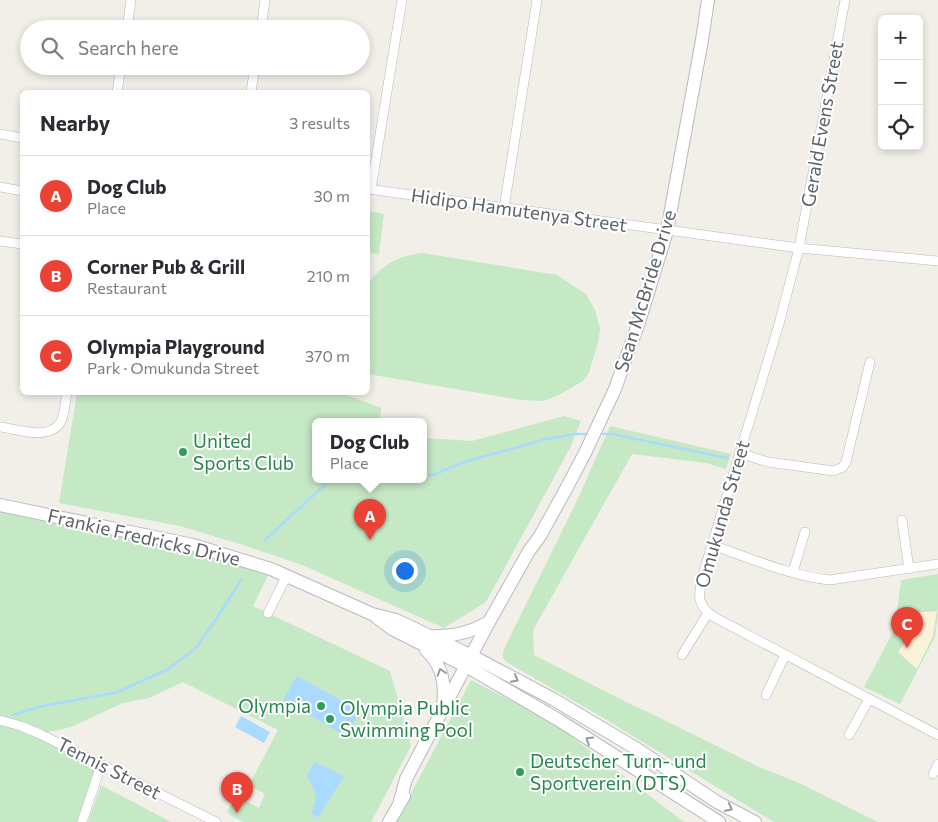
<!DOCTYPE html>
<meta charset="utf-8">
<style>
body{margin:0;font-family:Commissioner,sans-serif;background:#f2f2f3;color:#2b2b33}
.controls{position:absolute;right:15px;top:15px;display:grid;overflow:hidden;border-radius:8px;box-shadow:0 2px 8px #0003}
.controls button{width:45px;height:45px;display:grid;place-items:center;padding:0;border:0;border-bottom:1px solid #e1e1e2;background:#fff;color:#2b2b33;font:25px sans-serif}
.you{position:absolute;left:404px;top:570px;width:18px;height:18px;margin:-12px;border:4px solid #fff;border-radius:50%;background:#1a73e8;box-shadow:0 0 0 8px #1a73e833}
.badge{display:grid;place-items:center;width:32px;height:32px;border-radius:50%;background:#ea4335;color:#fff;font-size:16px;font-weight:700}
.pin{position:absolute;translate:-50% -41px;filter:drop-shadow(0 1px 2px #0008)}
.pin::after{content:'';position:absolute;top:26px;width:18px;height:15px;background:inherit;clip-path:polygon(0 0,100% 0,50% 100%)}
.popup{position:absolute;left:312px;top:418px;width:115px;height:65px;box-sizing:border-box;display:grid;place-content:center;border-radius:8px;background:#fff;filter:drop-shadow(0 1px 4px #0005);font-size:16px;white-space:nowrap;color:#7c7c81}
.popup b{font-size:19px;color:#2b2b33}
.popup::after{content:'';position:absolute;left:50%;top:100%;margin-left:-10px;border:10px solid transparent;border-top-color:#fff}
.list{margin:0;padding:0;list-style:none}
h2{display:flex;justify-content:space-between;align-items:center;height:65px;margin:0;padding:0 20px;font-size:21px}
h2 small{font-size:16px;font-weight:400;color:#7c7c81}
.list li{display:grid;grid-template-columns:32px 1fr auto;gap:15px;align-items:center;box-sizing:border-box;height:80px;padding:0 20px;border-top:1px solid #e1e1e2}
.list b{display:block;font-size:19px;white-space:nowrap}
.list p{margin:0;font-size:16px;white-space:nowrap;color:#7c7c81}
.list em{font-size:16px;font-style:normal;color:#7c7c81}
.icon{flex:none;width:28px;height:28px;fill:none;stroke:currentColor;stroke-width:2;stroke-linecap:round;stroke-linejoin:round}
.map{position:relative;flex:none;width:938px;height:822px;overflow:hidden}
.search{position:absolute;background:#fff;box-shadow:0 2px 8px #0003;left:20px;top:20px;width:350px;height:55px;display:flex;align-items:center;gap:12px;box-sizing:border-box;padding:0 18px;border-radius:28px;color:#7c7c81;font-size:19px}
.panel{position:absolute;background:#fff;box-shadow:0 2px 8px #0003;left:20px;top:90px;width:350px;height:305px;border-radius:8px}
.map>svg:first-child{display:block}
.green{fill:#c5e8c5}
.sand{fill:#fbf3d9}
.water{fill:#aadaff}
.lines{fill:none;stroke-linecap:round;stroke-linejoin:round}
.stream{stroke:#aadaff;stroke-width:2.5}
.street-casing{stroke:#b5b8bc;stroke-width:10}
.secondary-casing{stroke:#b6babf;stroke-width:14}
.street{stroke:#fff;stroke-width:9}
.secondary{stroke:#fff;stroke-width:12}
.oneway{stroke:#979a9d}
.leisure-dot{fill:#2e9e5b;stroke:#fff;stroke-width:2}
.labels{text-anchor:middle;stroke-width:4;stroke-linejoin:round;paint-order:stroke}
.street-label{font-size:19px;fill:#5f6368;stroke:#fff}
.leisure-label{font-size:19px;fill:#27864d;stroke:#fff;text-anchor:start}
</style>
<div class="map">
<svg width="938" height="822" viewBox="0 0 938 822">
<rect width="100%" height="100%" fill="#f1efe8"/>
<path class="green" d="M368 211 384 214 379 254 368 253Z
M423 253 557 275 586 294 595 310 600 328 598 343 589 372 583 381 557 396 543 401 521 400 368 374V362H371L368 357V283C385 263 397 256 423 253Z
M77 393H343L344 394 381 408 380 418 382 421H316V479H424V438L472 441 564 416 581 421 570 448 486 602 444 628 302 565 243 545 180 526 59 503Z
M610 426 731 454 726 469 706 463 632 454 533 630 534 655 632 705 650 713 759 767 797 782 878 822H774L600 716 508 663 503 658V651L575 505Z
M0 507 271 569 253 606 390 671 411 746 371 822H244L231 816 227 811 236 796 259 808 265 794 249 785 278 730 183 682 149 698 123 703 71 727 40 734 101 765 82 822H0Z
M938 574V615L935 637 900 704 864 687 895 628 901 580Z
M471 680 552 722 684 822H396Z
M101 785 171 822H88Z"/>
<path class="sand" d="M937 611 933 636 917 669 898 652 912 631V613Z"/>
<path class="water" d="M297 676 360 711 346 736 283 700Z
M241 716 270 732 264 743 235 727Z
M315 762 344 776 318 818 311 813C319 795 316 793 307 776Z"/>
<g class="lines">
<path class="stream" d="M603 434H612L727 458
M424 475H433L464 462 547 439 575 434H585
M264 541 331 479
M13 715 38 707 118 692 168 669 195 649 217 618 241 580"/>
<defs>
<path id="street" d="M845 0 799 248 779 324 704 571C699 592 694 604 714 617L938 735
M127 29 131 0
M261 29 265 0
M117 92 121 66
M251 92 255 66
M0 134 22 138
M0 187 22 191
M368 189 799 248 938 261
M371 189 402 0
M504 208 537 0
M0 241 22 244
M0 427C17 429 48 441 60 423 65 415 65 402 67 392
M739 453 768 462 834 471 843 467 846 462 870 362
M902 520 909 569
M712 545C747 557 794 577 830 580L938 564
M793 572 805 532
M268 613 287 575
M682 655 708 613
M766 695 785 655
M0 720 21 726 40 734 216 822
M849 735 869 699
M933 774 938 764
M82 822 101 765"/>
<path id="secondary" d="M0 505 193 545 271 569 372 614 396 620 472 656 553 699 637 749 717 802 755 822
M376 617 392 629 473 670 557 719 719 822
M435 636C455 637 473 631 489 622
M426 650C442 665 446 683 443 705
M400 801 406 779 489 622 529 551 540 536 566 489 585 453 615 389 639 322 667 231 702 40 708 0
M389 822 404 796"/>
</defs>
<use href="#street" class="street-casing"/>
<use href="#secondary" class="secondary-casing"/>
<use href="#street" class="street"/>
<use href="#secondary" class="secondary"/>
</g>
<defs><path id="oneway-chevron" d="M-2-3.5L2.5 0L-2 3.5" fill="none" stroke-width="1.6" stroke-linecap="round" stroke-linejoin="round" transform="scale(1.25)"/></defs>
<g class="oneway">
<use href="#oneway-chevron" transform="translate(441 672) rotate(-108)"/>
<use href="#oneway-chevron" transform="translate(515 679) rotate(28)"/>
<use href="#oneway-chevron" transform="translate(589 740) rotate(-148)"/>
<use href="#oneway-chevron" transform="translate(729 808) rotate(28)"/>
</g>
<g class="leisure-dot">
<circle cx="183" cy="452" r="5"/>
<circle cx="321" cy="706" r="5"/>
<circle cx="330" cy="719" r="5"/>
<circle cx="520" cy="772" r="5"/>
</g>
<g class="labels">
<g class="street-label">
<text transform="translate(822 124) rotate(-80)" y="7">Gerald Evens Street</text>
<text transform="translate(519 210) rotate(8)" y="7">Hidipo Hamutenya Street</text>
<text transform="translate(645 291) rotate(-73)" y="7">Sean McBride Drive</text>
<text transform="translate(722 514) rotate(-74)" y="7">Omukunda Street</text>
<text transform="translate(144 537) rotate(13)" y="7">Frankie Fredricks Drive</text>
<text transform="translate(109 768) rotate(27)" y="7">Tennis Street</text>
</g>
<g class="leisure-label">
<text x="193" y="448">United<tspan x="193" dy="22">Sports Club</tspan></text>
<text x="311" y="713" text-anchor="end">Olympia</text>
<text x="340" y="715">Olympia Public<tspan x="340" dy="22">Swimming Pool</tspan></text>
<text x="530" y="768">Deutscher Turn- und<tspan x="530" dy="22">Sportverein (DTS)</tspan></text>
</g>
</g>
</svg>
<div class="controls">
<button>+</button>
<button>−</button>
<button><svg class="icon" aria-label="locate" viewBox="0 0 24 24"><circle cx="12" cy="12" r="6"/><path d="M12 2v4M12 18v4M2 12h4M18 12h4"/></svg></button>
</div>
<div class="you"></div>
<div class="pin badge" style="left:370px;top:540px">A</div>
<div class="popup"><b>Dog Club</b>Place</div>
<div class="pin badge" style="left:237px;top:813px">B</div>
<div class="pin badge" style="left:907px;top:648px">C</div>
<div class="search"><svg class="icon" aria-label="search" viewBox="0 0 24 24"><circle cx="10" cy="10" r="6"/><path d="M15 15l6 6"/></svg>Search here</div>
<section class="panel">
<h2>Nearby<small>3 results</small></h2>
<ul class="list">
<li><span class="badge">A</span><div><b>Dog Club</b><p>Place</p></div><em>30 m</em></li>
<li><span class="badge">B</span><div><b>Corner Pub &amp; Grill</b><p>Restaurant</p></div><em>210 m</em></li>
<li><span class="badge">C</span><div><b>Olympia Playground</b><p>Park · Omukunda Street</p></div><em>370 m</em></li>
</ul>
</section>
</div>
